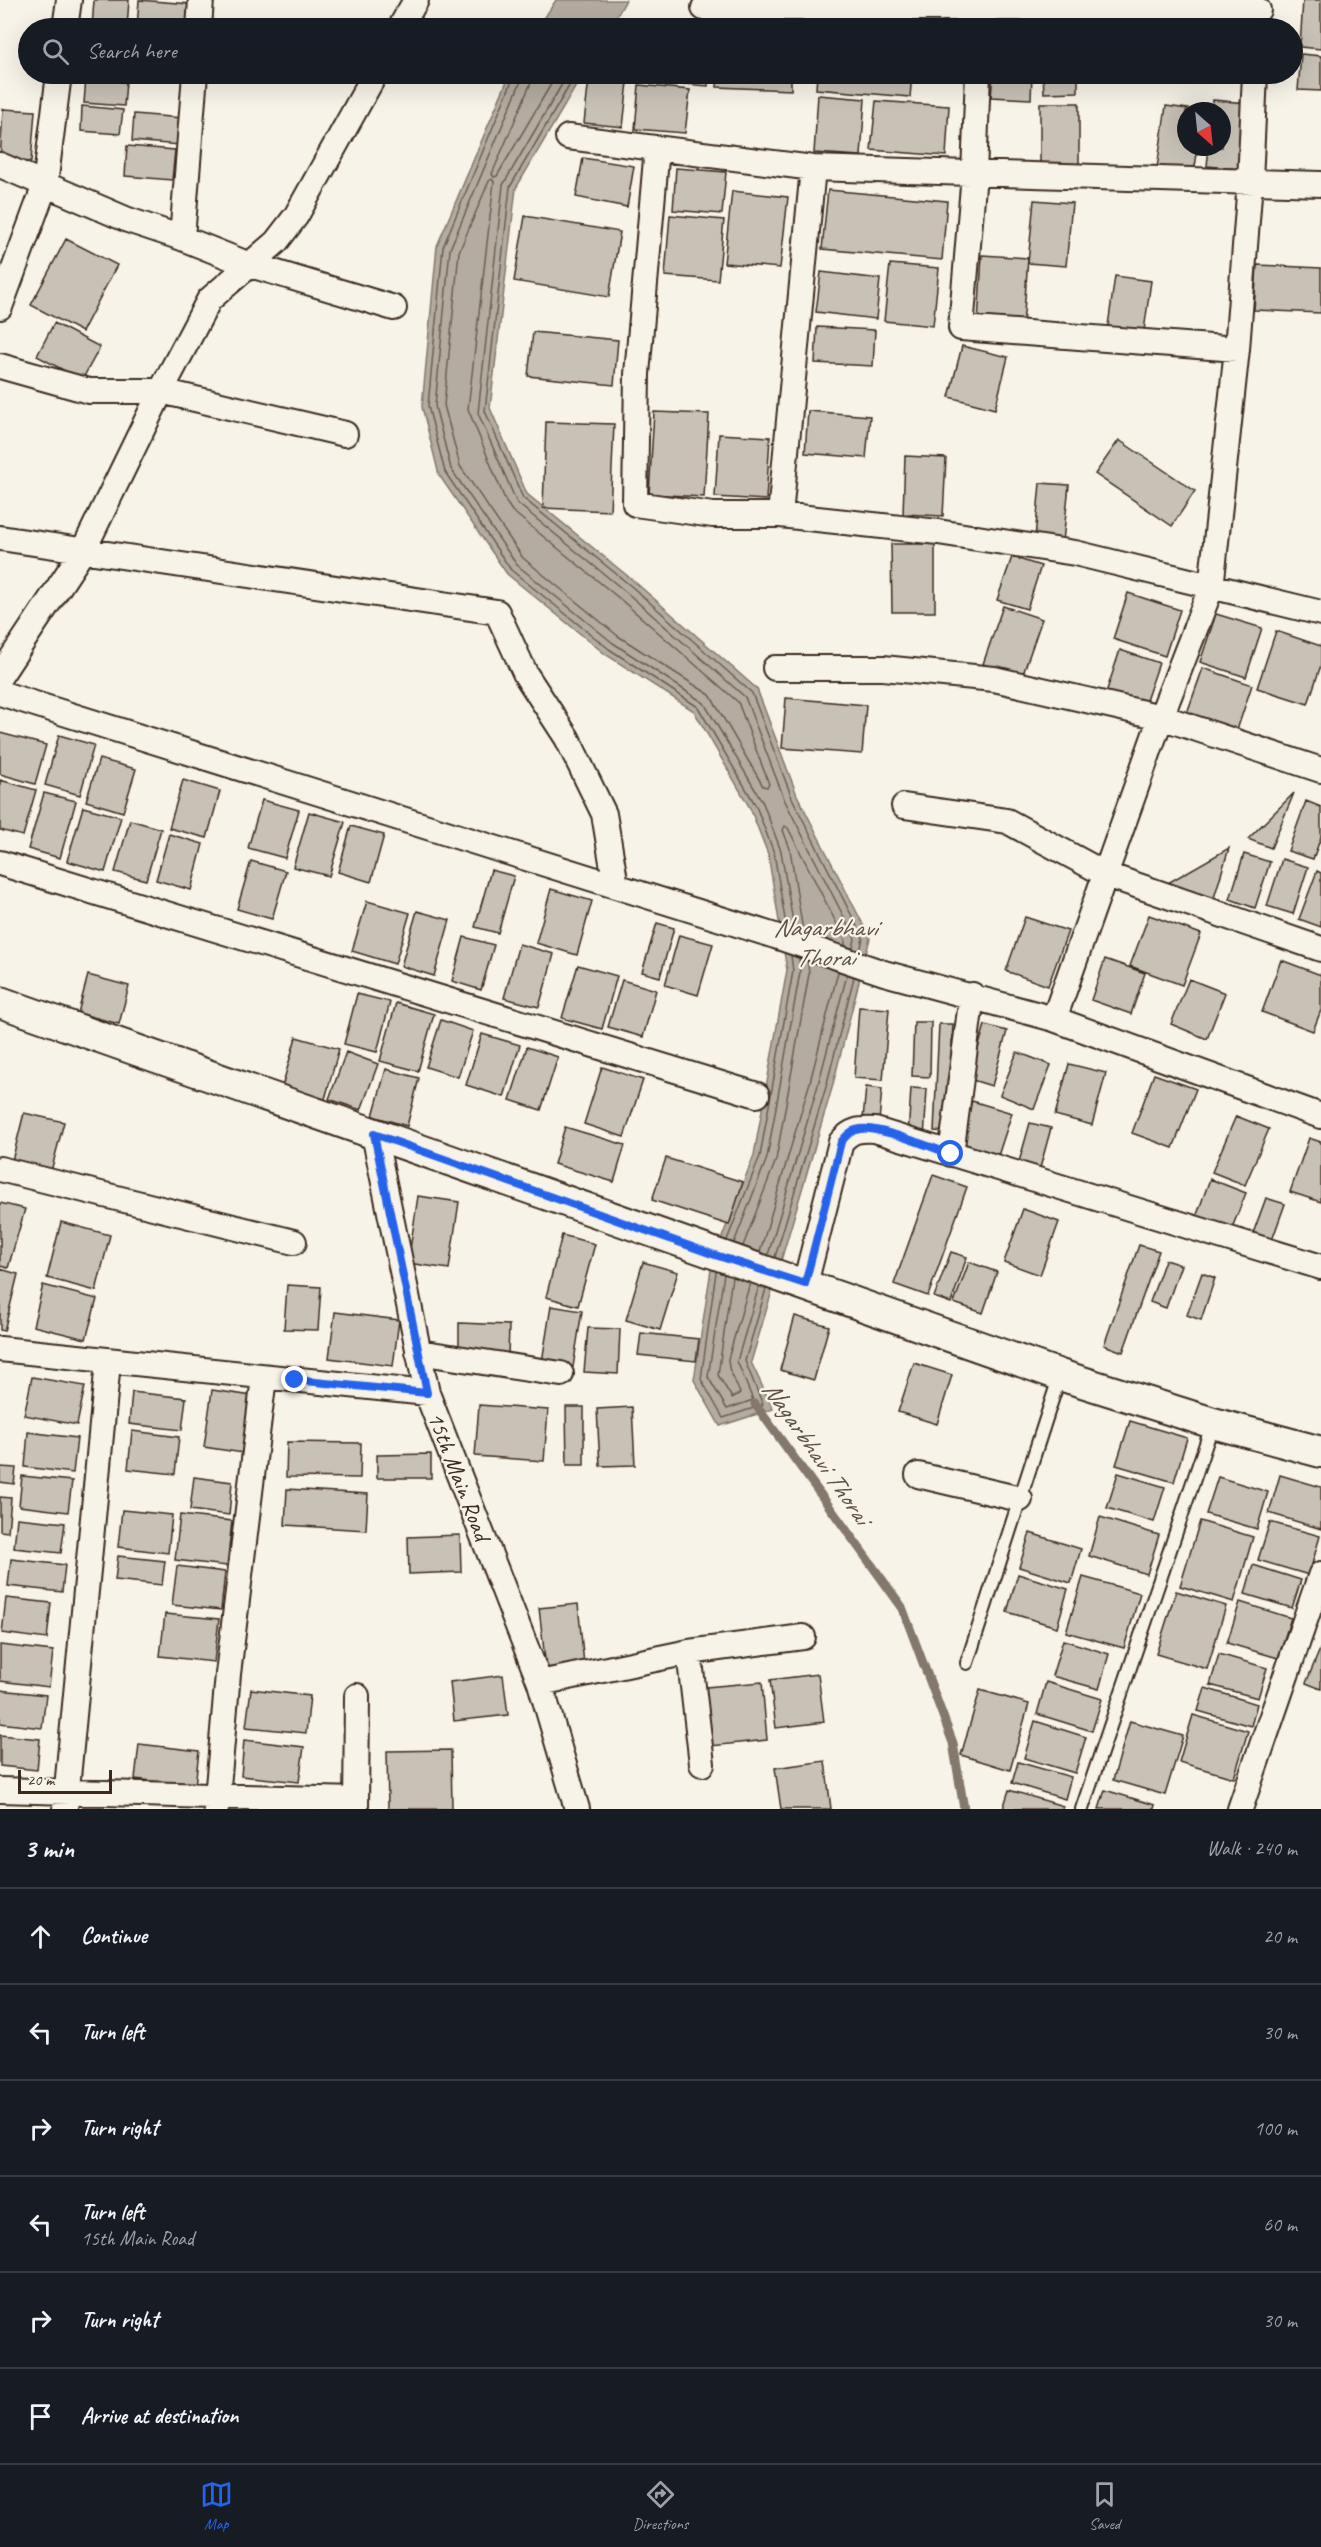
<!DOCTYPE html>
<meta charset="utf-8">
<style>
body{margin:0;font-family:Caveat,sans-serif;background:#20242c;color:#f1f3f6}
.compass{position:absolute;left:1177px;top:102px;width:54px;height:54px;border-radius:50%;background:#171b24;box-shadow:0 6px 24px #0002;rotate:153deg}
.scale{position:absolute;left:18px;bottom:15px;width:94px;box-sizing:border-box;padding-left:6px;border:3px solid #3b2a1e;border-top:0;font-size:16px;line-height:21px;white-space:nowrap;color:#3b2a1e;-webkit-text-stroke:4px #f7f3e8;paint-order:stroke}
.stop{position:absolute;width:18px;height:18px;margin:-14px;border:4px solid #2563eb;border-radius:50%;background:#fff}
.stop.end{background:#2563eb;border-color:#fff;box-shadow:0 2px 6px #0008}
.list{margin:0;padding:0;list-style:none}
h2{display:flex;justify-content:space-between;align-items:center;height:78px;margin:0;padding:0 24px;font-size:26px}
h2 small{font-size:20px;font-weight:400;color:#9ea1a6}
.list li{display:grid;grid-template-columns:39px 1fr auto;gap:18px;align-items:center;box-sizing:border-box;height:96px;padding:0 24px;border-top:2px solid #363941}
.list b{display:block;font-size:22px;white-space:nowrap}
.list p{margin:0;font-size:20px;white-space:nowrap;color:#9ea1a6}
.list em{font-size:20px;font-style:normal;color:#9ea1a6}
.icon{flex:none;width:33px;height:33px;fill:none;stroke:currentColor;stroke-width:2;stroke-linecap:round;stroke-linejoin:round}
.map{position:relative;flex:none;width:1321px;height:1809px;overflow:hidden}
.search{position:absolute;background:#171b24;box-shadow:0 6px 24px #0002;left:18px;right:18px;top:18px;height:66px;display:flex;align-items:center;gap:15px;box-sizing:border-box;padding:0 21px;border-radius:33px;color:#9ea1a6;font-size:22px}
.sheet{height:654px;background:#171b24}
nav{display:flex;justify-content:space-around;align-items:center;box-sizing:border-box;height:84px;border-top:2px solid #363941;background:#171b24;font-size:16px;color:#9ea1a6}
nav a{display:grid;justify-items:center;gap:3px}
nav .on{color:#2563eb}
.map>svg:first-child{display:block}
.water{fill:#b4aca0;stroke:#84786c;stroke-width:1.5}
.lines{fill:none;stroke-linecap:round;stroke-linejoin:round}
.shore{stroke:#6b5e52;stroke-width:1.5}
.stream{stroke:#84786c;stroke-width:9}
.building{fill:#c8c1b6;stroke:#3b2a1e;stroke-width:1.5}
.service-casing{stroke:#3b2a1e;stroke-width:16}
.minor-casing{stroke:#3b2a1e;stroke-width:28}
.tertiary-casing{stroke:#3b2a1e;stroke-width:34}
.service{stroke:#f7f3e8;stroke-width:12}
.minor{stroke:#f7f3e8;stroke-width:24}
.tertiary{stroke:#f7f3e8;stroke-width:30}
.route{stroke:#2563eb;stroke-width:8}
.labels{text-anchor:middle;stroke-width:4.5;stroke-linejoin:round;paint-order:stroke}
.street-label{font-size:24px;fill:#3b2a1e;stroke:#f7f3e8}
.water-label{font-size:26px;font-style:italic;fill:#5f5145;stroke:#f7f3e8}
</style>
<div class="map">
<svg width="1321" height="1809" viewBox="0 0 1321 1809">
<rect width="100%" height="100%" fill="#f7f3e8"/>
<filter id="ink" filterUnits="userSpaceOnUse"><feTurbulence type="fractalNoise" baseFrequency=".0167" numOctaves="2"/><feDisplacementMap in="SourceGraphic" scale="12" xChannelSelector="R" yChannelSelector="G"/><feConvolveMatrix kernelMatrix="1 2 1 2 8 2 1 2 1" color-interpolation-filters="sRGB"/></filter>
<g filter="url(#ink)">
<path class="water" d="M556 0H626L610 28H538Z
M510 74H583L516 188 490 408 527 494 635 582 757 689 797 795 870 938 832 1088 751 1362 773 1409 720 1426 694 1380 712 1263 754 1155 787 970 768 854 750 808 694 711 605 654 507 574 439 475 422 407 437 246Z"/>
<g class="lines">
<path class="shore" d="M515 74 443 247 428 406 445 472 511 570 609 649 698 707 756 806 774 853 786 925
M522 74 521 81 450 249 435 406 451 469 517 565 613 643 704 703 763 803 781 851 794 928
M532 74 530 85 492 174 494 177 497 176 557 74
M568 74 503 185 478 413 517 503 626 592 745 697 785 801 855 939 853 948
M576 74 510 187 485 411 523 498 631 586 752 693 792 798 863 938 860 951
M492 179 494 182 468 409 506 502 512 511 620 599 738 702 769 784 767 787 763 786 710 695 618 636 523 558 460 466 444 405 459 252 489 181Z
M803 931 790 849 783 830 785 826 788 828 845 940V945
M727 1240 760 1156 793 971 791 956
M734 1243 767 1158 800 972 799 958
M743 1246 776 1160 809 974 808 962
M760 1252 810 1082 838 972
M768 1255 818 1085 847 975
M775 1257 826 1087 854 977
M716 1272 701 1379 723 1418 763 1405 745 1361 766 1289
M724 1274 708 1377 727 1409 753 1400 737 1361 759 1286
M732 1277 718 1375 732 1398 740 1393 729 1368 728 1359 750 1283"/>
<path class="stream" d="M755 1404 902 1607 953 1743 964 1809"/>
</g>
<path class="building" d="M94 0H129L127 28H92Z
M139 0 190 4 188 28H137Z
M1303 0H1321V49L1300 47Z
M644 23 707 28H643Z
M1301 54 1321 56V91L1298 90Z
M82 74H123L122 78Z
M639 74H709L708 86 638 80Z
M718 74H791V90L717 87Z
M817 74H912L910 97 816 89Z
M993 74H1032L1031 99 991 97Z
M1043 74H1078V92L1044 93Z
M86 78 126 82 124 106 84 103Z
M589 78 628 82 623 127 584 123Z
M639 85 690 90 685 133 635 129Z
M818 95 865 99 861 156 814 153Z
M1213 100 1246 103 1240 169 1207 166 1209 147H1222V111H1212Z
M876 101 949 106 946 156 871 150Z
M1040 103H1079V164H1040Z
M82 106 123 110 120 134 81 131Z
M1166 106 1203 111H1186V147H1198L1194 173 1157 168Z
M3 109 35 111 31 162 0 160Z
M134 114 182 118 180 145 132 141Z
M127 146 175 150 172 180 125 176Z
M583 158 634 166 627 207 576 197Z
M676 168 726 172 722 214 673 210Z
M828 190 947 201 942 260 822 249Z
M732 191 788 197 780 268 724 263Z
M1034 200 1072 203 1066 266 1028 263Z
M670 215 724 220 718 280 665 276Z
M525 216 620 232 609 297 514 281Z
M66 239 117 265 82 332 31 305Z
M982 255 1028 258 1023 326 978 323Z
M890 264 939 268 933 326 884 321Z
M1257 265 1321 268V313L1254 310Z
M821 272 880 279 876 319 816 312Z
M1115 276 1151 281 1143 338 1107 333Z
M54 323 100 347 82 380 37 356Z
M817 327 875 330 873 366 815 363Z
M533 332 618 340 614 385 528 376Z
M962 346 1008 357 995 409 949 397Z
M808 411 870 416 866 458 805 453Z
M654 412 709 414 704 497 649 494Z
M546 422 614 424 610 511 543 508Z
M719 434 770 437 766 500 715 497Z
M1119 440 1195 491 1172 526 1095 474Z
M905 456 946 458 943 516 903 514Z
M1040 483 1069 485 1063 541 1035 538Z
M891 544H935V612H892Z
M1012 557 1041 566 1027 609 997 600Z
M1128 593 1180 610 1165 656 1113 639Z
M1003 606 1042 619 1022 677 983 664Z
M1216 614 1262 628 1246 677 1200 662Z
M1276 631 1321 646V665L1308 704 1257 688Z
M1120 650 1159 663 1142 712 1104 699Z
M1203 668 1252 685 1237 730 1187 713Z
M786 698 866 705 862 754 782 748Z
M0 733 46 745 35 784 0 774Z
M59 735 94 745 80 795 45 785Z
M99 759 136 769 123 812 86 801Z
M0 780 36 790 23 836 0 830Z
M183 780 220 791 207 838 169 828Z
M44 793 76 801 60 858 28 849Z
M1294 793 1271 848 1248 839Z
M262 800 299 810 285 858 248 848Z
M1306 801 1321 807V837L1313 859 1288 851Z
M83 807 121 817 105 872 67 861Z
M309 812 345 822 329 876 293 867Z
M130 820 161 829 146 880 115 872Z
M351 826 384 835 371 882 338 872Z
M169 834 203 844 191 890 156 880Z
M1229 848 1214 898 1166 884Z
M1244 854 1270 862 1255 908 1230 899Z
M1282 859 1308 867 1293 914 1267 906Z
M251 861 286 871 272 919 237 909Z
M491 870 514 876 498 933 475 927Z
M1317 871 1321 873V927L1299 919Z
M551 889 592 901 577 955 536 943Z
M367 901 410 913 395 964 352 951Z
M417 911 450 920 434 976 401 966Z
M1149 915 1201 934 1182 985 1130 966Z
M1025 917 1068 931 1048 986 1006 971Z
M657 923 674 928 660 977 642 972Z
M679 935 713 944 698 995 665 985Z
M464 937 494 945 481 990 452 981Z
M519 944 554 954 539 1007 504 998Z
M1105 959 1145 973 1131 1014 1091 1000Z
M1281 960 1321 975V1010L1313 1031 1262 1012Z
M578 965 617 976 602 1029 562 1018Z
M88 975 129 986 119 1024 78 1013Z
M1189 979 1225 993 1207 1039 1171 1024Z
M622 980 656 990 643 1037 608 1027Z
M357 994 390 1002 377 1052 344 1044Z
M396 1003 434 1014 418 1071 380 1061Z
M859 1007 889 1009 883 1080 854 1078Z
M441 1020 473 1031 458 1077 426 1067Z
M914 1022H931L930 1077 912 1076Z
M939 1024H953L947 1132 934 1131Z
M985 1025 1007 1031 992 1086 969 1079Z
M482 1034 520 1045 504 1097 466 1085Z
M296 1037 339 1049 325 1099 282 1087Z
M527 1047 558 1057 541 1110 510 1100Z
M346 1052 378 1064 361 1110 329 1099Z
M1017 1052 1051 1065 1034 1109 1000 1095Z
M1069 1064 1106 1073 1092 1125 1055 1115Z
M602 1067 643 1080 624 1137 584 1124Z
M386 1069 419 1078 407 1126 373 1116Z
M1154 1074 1196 1089 1173 1148 1132 1133Z
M866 1087 882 1089 879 1121 863 1119Z
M911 1088 927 1089 924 1139 908 1137Z
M972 1101 1012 1113 995 1165 955 1153Z
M24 1113 64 1122 49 1179 10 1169Z
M1236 1116 1269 1129 1245 1185 1212 1172Z
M1030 1123 1051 1128 1040 1168 1019 1162Z
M565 1127 625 1145 614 1182 554 1164Z
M1309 1138 1321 1142V1202L1290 1192Z
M666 1158 743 1182 729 1225 652 1200Z
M933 1175 967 1187 928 1296 894 1284Z
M1210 1179 1246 1193 1230 1233 1195 1220Z
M418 1196 459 1202 449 1269 408 1263Z
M1266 1198 1285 1204 1271 1243 1252 1236Z
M0 1203 25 1209 8 1268 0 1266Z
M1023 1209 1059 1222 1040 1275 1004 1262Z
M61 1222 110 1235 96 1291 47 1278Z
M562 1235 595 1244 578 1306 546 1297Z
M1139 1245 1159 1251 1123 1352 1104 1345Z
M951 1252 967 1257 951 1303 934 1297Z
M1165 1260 1181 1265 1166 1308 1150 1302Z
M643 1262 678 1272 660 1330 626 1320Z
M969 1262 997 1272 983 1313 954 1303Z
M0 1269 18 1274 4 1331 0 1330Z
M1202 1273 1215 1278 1201 1320 1187 1315Z
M43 1285 97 1299 86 1339 33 1326Z
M287 1285 321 1287 318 1330 284 1329Z
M551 1306 582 1311 573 1367 542 1362Z
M335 1312 399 1320 393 1366 329 1358Z
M795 1316 829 1326 814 1380 780 1370Z
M459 1323 509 1325 508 1356 459 1355Z
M588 1328 620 1329 618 1374 584 1372Z
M641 1333 699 1339 696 1361 638 1355Z
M914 1363 952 1375 937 1424 898 1412Z
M32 1377 85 1386 77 1425 24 1415Z
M212 1390 252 1396 243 1453 204 1447Z
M132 1392 186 1398 182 1430 129 1424Z
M479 1405 548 1410 544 1461 475 1456Z
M566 1407H584V1465H567Z
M632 1407 635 1465 600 1466 597 1409Z
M1130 1421 1187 1438 1174 1482 1116 1465Z
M132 1431 179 1437 175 1474 128 1469Z
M28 1432 77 1438 73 1473 25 1467Z
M287 1442 361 1443 360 1478 286 1477Z
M431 1454V1478H377V1455Z
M0 1467 16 1468 14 1484 0 1482Z
M1118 1473 1165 1487 1154 1522 1107 1508Z
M1280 1475 1321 1487V1529L1269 1513Z
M22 1476 72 1481 68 1512 19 1506Z
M194 1477 232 1482 229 1515 190 1510Z
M1218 1477 1268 1492 1257 1529 1206 1514Z
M287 1489 368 1494 366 1530 285 1525Z
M0 1497 11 1498 8 1532 0 1531Z
M122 1510 172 1515 168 1553 118 1547Z
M180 1515 232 1521 227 1566 175 1560Z
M1100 1517 1159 1535 1147 1574 1089 1556Z
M17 1518 65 1523 61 1553 14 1548Z
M1200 1521 1253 1537 1234 1602 1180 1586Z
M1270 1522 1320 1536 1309 1575 1258 1560Z
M1030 1533 1081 1549 1071 1583 1019 1567Z
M460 1535 461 1572 409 1574 408 1537Z
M118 1556 165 1561 162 1585 115 1580Z
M11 1559 65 1565 62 1592 8 1586Z
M1253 1565 1301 1580 1292 1608 1245 1594Z
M177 1566 225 1572 221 1610 172 1605Z
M1018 1574 1068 1589 1057 1627 1007 1612Z
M1083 1577 1140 1593 1124 1648 1066 1632Z
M1176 1591 1226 1606 1207 1669 1156 1654Z
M6 1598 51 1603 47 1639 2 1633Z
M1240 1602 1291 1618 1278 1658 1227 1643Z
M578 1604 584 1664 546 1668 539 1608Z
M165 1614 219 1619 214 1662 160 1656Z
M1063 1640 1109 1654 1099 1689 1052 1676Z
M0 1645 53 1651 49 1687 0 1681Z
M1321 1647V1689L1306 1683Z
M1219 1654 1267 1668 1258 1698 1210 1685Z
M818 1674 824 1722 776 1728 770 1680Z
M503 1675 508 1715 454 1721 450 1682Z
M762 1682 767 1740 711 1746 706 1687Z
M1046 1682 1102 1699 1092 1731 1037 1714Z
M1205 1688 1257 1704 1251 1726 1198 1711Z
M251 1689 310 1696 306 1733 246 1727Z
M0 1690 46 1695 42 1728 0 1723Z
M980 1690 1029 1704 1010 1770 961 1755Z
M1193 1715 1248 1731 1234 1778 1179 1762Z
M1035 1721 1086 1737 1075 1773 1024 1758Z
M1130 1721 1183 1736 1165 1795 1113 1780Z
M0 1735 40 1739 37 1770 0 1766Z
M244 1740 304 1747 299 1782 241 1776Z
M139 1744 199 1751 195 1786 135 1779Z
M451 1750 452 1809H388L387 1751Z
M825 1761 831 1809H781L775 1768Z
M1018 1762 1071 1777 1065 1799 1012 1783Z
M1009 1790 1063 1806 1062 1809H1003Z
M1105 1790 1155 1805 1154 1809H1099Z"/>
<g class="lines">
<defs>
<path id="service" d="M967 1663 1060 1375
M1082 1809 1213 1423"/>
<path id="minor" d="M981 0V8L1258 10
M704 8H981L980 28
M65 28 69 0
M199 28 201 0
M400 28 416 0
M978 74 974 174 961 328 1237 349
M568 137 813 168 1321 184
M657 148 637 374 635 504 713 515H780L938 532 1075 553 1321 613
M0 165 128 220 182 238 247 264 394 308
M182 238 195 74
M0 307 45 185 59 74
M0 366 89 391H161L345 434
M780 515 813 168
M0 538 497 612 526 675 567 738 604 814 616 886
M775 668H883L994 679 1161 717 1321 770
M0 676 84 549 161 391 209 300 276 242 296 216 375 74
M0 693 775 936 884 973 1054 1019 1321 1116
M904 806 1007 821 1107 875 1321 949
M0 863 757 1095
M1054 1019 1161 717 1211 588 1237 349 1250 182 1255 74
M374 1134 427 1393 540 1683 577 1809
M951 1154 972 995
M0 1169 294 1242
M805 1284 841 1142C851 1130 859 1129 875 1130L1321 1267
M0 1349 427 1393
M418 1352 561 1374
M918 1475 1020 1499
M689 1652 702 1764
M540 1683 689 1652 803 1637
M0 1790 356 1800
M65 1809 108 1362
M216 1809 228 1674 264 1377
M356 1809 357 1696
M1240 1809 1321 1574"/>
<path id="tertiary" d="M0 1002 1060 1375 1213 1423 1321 1452"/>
</defs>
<use href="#service" class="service-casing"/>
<use href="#minor" class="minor-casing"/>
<use href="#tertiary" class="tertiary-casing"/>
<use href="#service" class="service"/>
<use href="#minor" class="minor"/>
<use href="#tertiary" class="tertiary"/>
</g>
</g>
<g class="lines" filter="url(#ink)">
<path class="route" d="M295 1380 427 1393 374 1134 712 1254 805 1284 841 1142C846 1136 851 1130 860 1129 879 1126 930 1147 951 1154"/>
</g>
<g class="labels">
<g class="street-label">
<text transform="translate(459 1476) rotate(69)" y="8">15th Main Road</text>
</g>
<g class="water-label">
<text x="825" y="936">Nagarbhavi<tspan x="825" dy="30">Thorai</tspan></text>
<text transform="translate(817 1452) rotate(55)" y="9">Nagarbhavi Thorai</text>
</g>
</g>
</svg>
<svg class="compass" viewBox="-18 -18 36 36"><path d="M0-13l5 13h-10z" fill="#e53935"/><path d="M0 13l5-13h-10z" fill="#9ea1a6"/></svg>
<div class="scale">20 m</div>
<div class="stop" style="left:951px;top:1154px"></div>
<div class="stop end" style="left:295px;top:1380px"></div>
<div class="search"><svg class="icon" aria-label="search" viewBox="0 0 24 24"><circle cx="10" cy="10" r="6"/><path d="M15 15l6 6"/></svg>Search here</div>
</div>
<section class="sheet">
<h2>3 min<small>Walk · 240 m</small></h2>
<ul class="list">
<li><svg class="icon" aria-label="ahead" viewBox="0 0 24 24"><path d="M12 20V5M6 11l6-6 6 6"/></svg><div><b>Continue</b></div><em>20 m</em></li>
<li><svg class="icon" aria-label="left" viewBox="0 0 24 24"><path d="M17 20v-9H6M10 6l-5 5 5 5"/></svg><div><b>Turn left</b></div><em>30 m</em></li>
<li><svg class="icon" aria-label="right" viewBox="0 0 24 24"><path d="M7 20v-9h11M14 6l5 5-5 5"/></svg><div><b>Turn right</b></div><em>100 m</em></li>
<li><svg class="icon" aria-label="left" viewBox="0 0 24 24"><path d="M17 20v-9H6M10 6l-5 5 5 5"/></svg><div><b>Turn left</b><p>15th Main Road</p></div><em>60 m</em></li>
<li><svg class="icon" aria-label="right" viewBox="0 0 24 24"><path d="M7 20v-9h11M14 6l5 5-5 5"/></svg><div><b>Turn right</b></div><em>30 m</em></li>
<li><svg class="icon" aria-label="arrive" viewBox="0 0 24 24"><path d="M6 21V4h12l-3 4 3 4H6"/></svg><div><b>Arrive at destination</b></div></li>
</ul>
</section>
<nav>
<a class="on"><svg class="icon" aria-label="map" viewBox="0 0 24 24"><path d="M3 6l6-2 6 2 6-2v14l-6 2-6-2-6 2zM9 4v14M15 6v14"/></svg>Map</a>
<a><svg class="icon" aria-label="directions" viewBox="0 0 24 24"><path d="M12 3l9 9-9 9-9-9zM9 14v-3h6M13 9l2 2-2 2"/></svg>Directions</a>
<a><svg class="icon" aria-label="saved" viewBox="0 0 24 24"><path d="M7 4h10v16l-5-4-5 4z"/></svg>Saved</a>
</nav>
